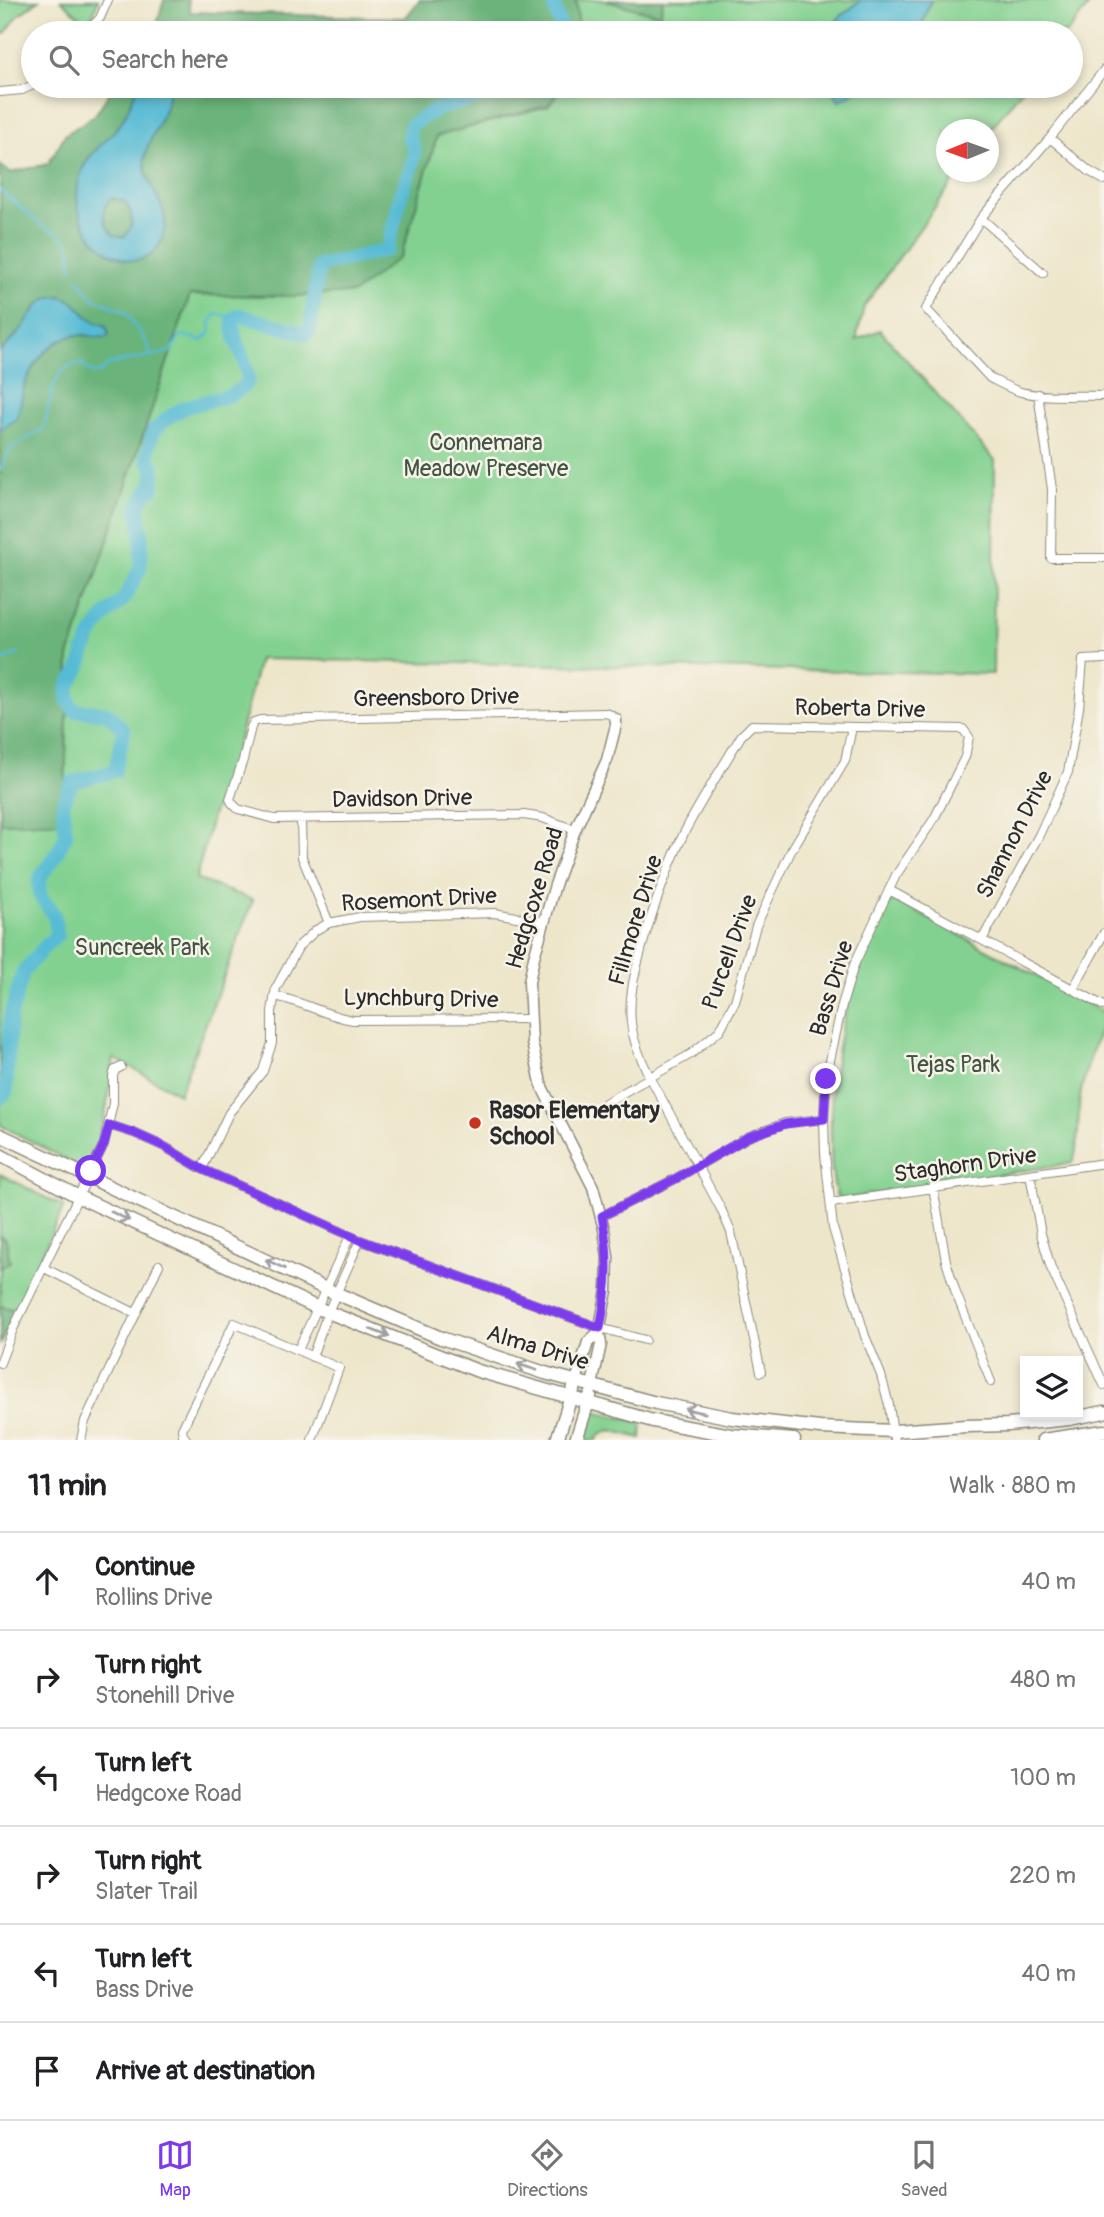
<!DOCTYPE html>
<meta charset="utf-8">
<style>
body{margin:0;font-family:Pangolin,sans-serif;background:#f6f6f6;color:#202124}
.controls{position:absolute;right:21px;bottom:21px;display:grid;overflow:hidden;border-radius:0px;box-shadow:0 4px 10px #0003}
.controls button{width:63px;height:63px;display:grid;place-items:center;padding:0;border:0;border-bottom:2px solid #e0e0e0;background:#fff;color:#202124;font:35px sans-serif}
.compass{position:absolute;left:936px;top:119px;width:63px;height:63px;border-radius:50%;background:#fff;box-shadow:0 4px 10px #0003;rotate:269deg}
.stop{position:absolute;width:21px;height:21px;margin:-16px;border:5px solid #7c3aed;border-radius:50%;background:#fff}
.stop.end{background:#7c3aed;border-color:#fff;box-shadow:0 2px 7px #0008}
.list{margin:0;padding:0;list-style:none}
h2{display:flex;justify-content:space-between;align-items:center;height:91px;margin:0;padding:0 28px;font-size:30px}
h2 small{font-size:23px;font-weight:400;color:#757577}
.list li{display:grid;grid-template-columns:46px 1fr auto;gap:21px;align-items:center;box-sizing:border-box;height:98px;padding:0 28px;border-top:2px solid #e0e0e0}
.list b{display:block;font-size:26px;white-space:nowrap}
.list p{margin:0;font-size:23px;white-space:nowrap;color:#757577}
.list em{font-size:23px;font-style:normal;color:#757577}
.icon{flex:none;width:38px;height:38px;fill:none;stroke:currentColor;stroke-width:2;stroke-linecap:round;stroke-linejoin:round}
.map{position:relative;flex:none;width:1104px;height:1440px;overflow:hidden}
.search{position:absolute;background:#fff;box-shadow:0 4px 10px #0003;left:21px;right:21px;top:21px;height:77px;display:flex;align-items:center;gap:18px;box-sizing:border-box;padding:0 24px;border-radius:38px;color:#757577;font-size:26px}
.sheet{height:679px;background:#fff}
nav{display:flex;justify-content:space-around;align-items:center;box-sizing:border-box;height:98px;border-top:2px solid #e0e0e0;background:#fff;font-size:19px;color:#757577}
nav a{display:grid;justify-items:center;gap:4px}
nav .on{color:#7c3aed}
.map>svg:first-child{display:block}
.green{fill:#83d190;stroke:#577e5e;stroke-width:2}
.forest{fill:#6ab37a;stroke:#4a6f52;stroke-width:2}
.water{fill:#56bbd4;stroke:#407380;stroke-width:2;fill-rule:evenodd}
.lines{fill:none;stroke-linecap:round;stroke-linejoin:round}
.stream{stroke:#56bbd4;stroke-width:2.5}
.river{stroke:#56bbd4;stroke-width:14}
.minor-casing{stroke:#8c887a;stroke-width:10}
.tertiary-casing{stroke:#8c887a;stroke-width:13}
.secondary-casing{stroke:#8c887a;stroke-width:15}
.minor{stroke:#fff;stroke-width:8}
.tertiary{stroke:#fff;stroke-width:10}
.secondary{stroke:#fff;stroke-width:12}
.oneway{stroke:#a0a0a0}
.route{stroke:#7c3aed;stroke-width:9}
.poi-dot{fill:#c8321e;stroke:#f7f3e8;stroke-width:2.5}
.labels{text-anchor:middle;stroke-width:5;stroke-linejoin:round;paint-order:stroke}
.park-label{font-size:23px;fill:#415444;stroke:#f7f3e8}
.street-label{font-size:23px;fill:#2b2b2b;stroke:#f7f3e8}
.poi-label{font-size:23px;font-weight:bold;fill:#2b2b2b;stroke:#f7f3e8;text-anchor:start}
</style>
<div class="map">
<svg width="1104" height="1440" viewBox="0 0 1104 1440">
<rect width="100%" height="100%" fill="#f7f3e8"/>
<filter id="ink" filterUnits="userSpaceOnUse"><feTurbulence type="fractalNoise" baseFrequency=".0143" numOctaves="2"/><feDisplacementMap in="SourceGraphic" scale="14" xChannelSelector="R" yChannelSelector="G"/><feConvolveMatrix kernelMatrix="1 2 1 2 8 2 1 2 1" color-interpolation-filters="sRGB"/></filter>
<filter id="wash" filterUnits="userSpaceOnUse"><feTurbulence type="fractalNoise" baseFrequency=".00686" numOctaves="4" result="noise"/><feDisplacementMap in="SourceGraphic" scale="28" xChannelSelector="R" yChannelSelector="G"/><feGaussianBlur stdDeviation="1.57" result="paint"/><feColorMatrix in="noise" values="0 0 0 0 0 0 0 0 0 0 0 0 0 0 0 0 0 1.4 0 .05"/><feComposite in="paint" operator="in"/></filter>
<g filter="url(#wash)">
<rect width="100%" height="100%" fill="#ede6ca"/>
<path class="green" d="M0 0H39L19 15 5 33 0 34Z
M61 0H98L93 15 85 22Z
M576 0H603L660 15 663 0H1093L1067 33H579Z
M564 86H1025L989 131 988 130H946V172H960L864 307 856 340 880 330 995 460 993 674 259 659 230 776 213 813 196 879 253 900 179 1094 114 1058C109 1097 103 1134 87 1171L0 1125V823L64 822 69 656 190 295 295 296 401 256 437 136 548 106Z
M896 901 1104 1012C1104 1024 1100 1032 1095 1043 1089 1061 1083 1079 1080 1097 1078 1113 1079 1153 1072 1163L842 1199 837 1196C831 1178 831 1156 831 1137 829 1055 851 975 889 903Z
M0 1174 64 1207 0 1345Z
M597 1412 639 1422 642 1427 641 1438 610 1430 598 1436 597 1440H583L590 1416Z"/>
<path class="forest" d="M164 0H188L190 12 405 18 420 0H576L579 33H154Z
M603 0H663L660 15Z
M114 86H564L548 105 437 136 401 256 354 293 295 296 190 295 69 656 64 822 0 823V165L10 173 48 164 65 135 95 115Z
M0 1236 6 1239 10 1262 0 1268Z
M0 1306 16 1310 0 1345Z"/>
<path class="water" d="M861 0H931L919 33H827L840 17Z
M138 86H167C174 106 149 134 145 156 141 184 171 203 164 232 150 294 63 244 79 179 85 154 105 144 120 124 128 113 132 99 138 86ZM112 198 124 201C133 212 135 227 124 237L114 235C103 224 99 207 112 198Z
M831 86H857L853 93 839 101Z
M55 296C80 296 81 321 105 325L109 334 107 337C97 339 88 334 79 335 53 337 32 363 24 387 21 398 21 409 16 419L0 430V352C7 345 14 338 20 331 31 317 36 300 55 296Z"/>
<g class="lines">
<path class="stream" d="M0 190 45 228 56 231 70 246 72 269
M78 278 92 298 124 311 145 340 151 356
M0 470 10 449 44 428C51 402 50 366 81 363L92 373 100 372 110 364 170 352 179 337 183 335 202 341 211 332 210 323 217 313 233 319
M77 649 86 648
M0 662 19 653"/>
<path class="river" d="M552 0 563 33
M0 1098 6 1092 10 1018 23 972 47 944 57 935 54 915 40 896 39 882 42 874 52 862 66 836 63 804 72 782 115 771 124 730 107 713 74 710 68 701V686L78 671 90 637 104 617 124 599 140 569 142 543 138 506 148 490 152 489 154 469 147 457 153 431C162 423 172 413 184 408 204 399 235 401 248 381 247 374 246 365 243 358 237 343 233 336 233 319L239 315 306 334 310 328 319 266 387 250 402 192 412 165 415 150 409 137 411 125 435 110 473 99 501 86"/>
</g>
</g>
<g filter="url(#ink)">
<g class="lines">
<defs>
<path id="minor" d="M85 33 100 18 108 0
M1104 70 1050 138 981 218 926 309 990 378C1000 383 1010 389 1021 392 1045 398 1078 395 1104 396
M0 92 22 90 33 85
M1050 138 1089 171 1104 180
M981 218 1043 273
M1038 394 1052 489 1051 558H1104
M301 820 302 857 329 923
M575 830 543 818 524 815 274 819 238 809 232 803 230 799 243 760 251 727 254 722 260 720 606 713 611 715 616 719
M889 890 1104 1006
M982 940 1039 835 1068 772 1079 708 1083 660 1104 659
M1073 989 1104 933
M274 996C302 1001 326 1016 353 1020L529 1019
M605 1103 691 1054 720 1030 735 1001 756 926 791 851 845 761 852 727
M109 1125 134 1133 165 1147 202 1169 360 1240 600 1328 645 1340
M202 1169 229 1113 263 1071 272 1043V1011L276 988 299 946 316 930 329 923 360 917 495 913 544 922
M1030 1174 1041 1234 1051 1268 1104 1385
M933 1187 946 1261 956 1293 991 1382
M831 1203 1104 1163
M602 1216 675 1179 748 1137 785 1123 824 1119
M44 1268 135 1313
M298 1350 350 1236
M312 1357 328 1312 360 1240
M0 1363 13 1329 104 1144 113 1103V1076L115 1070 121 1067
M761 1372 731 1232 721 1209 650 1077C641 1060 633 1042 631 1022 628 995 636 969 643 943 654 906 667 869 684 833 701 800 722 768 741 736L752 725 963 729 969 737 965 757 934 819 896 875 854 965 842 1005 826 1079 824 1119 825 1154 833 1228 865 1336 881 1375 889 1405 894 1440
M81 1440 85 1421 159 1265
M187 1440 183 1435 182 1429 234 1323 339 1368 312 1440"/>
<path id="tertiary" d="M576 1381 588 1342 599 1332
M592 1385 601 1344 599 1332 607 1290 608 1257 604 1229 593 1187 542 1087 532 1043 529 982 534 957 555 885 575 830 607 760 616 725V719"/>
<path id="secondary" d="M0 1135 326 1289 441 1338 545 1373 656 1403 732 1418 820 1428 894 1431 966 1426 1008 1425 1069 1419 1104 1412
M0 1155 79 1197 320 1309 478 1371 653 1421 731 1435 794 1440
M557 1440 576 1381
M576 1440 590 1396
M1043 1440 1104 1431"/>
</defs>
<use href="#minor" class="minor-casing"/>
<use href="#tertiary" class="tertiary-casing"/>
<use href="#secondary" class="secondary-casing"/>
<use href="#minor" class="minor"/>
<use href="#tertiary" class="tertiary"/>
<use href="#secondary" class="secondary"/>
</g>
<defs><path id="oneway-shaft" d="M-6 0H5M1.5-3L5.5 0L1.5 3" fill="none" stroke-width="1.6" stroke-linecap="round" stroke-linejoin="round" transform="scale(1.75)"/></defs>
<g class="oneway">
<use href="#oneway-shaft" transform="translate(120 1216) rotate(25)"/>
<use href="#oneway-shaft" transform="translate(275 1264) rotate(-155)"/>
<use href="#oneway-shaft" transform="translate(380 1333) rotate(21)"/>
<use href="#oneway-shaft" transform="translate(527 1367) rotate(-162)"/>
<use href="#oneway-shaft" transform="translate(695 1411) rotate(-169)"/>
</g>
</g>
<g class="lines" filter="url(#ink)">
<path class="route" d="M91 1171 104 1144 109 1125 134 1133 165 1147 202 1169 360 1240 600 1328C608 1286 610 1258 602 1216L675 1179 748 1137 785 1124 824 1119 826 1079"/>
</g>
<circle class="poi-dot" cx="475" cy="1123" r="7"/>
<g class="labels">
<g class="park-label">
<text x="486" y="450">Connemara<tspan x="486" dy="26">Meadow Preserve</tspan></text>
<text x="142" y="955">Suncreek Park</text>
<text x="953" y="1072">Tejas Park</text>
</g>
<g class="street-label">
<text transform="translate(436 697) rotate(-1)" y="8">Greensboro Drive</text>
<text transform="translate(860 708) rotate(1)" y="8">Roberta Drive</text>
<text transform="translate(402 798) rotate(-1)" y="8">Davidson Drive</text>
<text transform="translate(1014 834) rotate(-63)" y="8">Shannon Drive</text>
<text transform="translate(534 898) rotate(-73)" y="8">Hedgcoxe Road</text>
<text transform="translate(419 899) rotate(-3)" y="8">Rosemont Drive</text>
<text transform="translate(635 920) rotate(-73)" y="8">Fillmore Drive</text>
<text transform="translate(729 952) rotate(-70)" y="8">Purcell Drive</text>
<text transform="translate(831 988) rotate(-73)" y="8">Bass Drive</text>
<text transform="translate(421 998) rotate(1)" y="8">Lynchburg Drive</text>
<text transform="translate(965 1164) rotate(-8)" y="8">Staghorn Drive</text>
<text transform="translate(538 1347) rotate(17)" y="8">Alma Drive</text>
</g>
<g class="poi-label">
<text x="489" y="1118">Rasor Elementary<tspan x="489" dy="26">School</tspan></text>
</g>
</g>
</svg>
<div class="controls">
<button><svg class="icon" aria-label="layers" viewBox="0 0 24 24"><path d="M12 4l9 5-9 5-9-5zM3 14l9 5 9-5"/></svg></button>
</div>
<svg class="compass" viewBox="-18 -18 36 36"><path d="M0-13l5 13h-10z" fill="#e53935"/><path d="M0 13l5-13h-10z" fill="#757577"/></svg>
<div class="stop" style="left:91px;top:1171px"></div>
<div class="stop end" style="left:826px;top:1079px"></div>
<div class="search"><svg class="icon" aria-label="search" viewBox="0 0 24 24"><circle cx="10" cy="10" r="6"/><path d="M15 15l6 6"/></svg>Search here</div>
</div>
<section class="sheet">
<h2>11 min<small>Walk · 880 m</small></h2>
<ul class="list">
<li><svg class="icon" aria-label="ahead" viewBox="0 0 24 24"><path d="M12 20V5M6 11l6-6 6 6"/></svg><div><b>Continue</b><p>Rollins Drive</p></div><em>40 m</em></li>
<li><svg class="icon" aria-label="right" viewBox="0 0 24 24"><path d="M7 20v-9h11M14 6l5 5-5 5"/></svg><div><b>Turn right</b><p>Stonehill Drive</p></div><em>480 m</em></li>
<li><svg class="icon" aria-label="left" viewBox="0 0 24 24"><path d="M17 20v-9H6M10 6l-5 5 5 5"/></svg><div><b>Turn left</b><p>Hedgcoxe Road</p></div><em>100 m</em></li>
<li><svg class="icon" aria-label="right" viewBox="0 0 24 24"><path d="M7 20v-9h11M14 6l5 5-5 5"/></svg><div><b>Turn right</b><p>Slater Trail</p></div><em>220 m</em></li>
<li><svg class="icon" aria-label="left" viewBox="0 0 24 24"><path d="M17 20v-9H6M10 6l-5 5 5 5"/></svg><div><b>Turn left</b><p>Bass Drive</p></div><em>40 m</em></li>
<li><svg class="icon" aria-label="arrive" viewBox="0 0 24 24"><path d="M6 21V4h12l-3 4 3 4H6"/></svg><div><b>Arrive at destination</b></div></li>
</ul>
</section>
<nav>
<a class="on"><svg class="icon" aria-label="map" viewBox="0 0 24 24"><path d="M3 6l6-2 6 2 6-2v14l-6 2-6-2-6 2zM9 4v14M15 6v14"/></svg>Map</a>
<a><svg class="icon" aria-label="directions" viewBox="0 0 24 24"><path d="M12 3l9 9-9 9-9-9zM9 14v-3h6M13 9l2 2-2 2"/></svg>Directions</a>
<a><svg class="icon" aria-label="saved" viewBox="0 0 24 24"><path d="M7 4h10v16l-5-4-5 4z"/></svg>Saved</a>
</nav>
